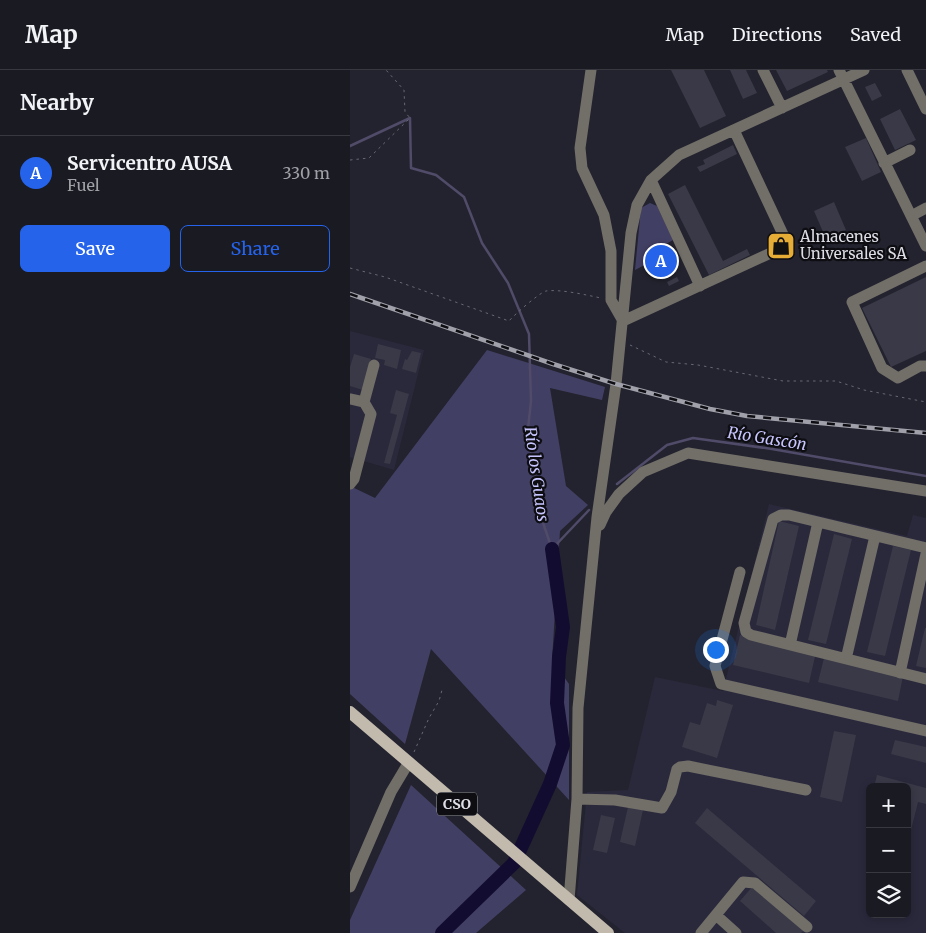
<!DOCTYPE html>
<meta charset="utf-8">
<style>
body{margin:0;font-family:Merriweather,serif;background:#23232b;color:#f1f3f6}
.controls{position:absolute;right:15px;bottom:15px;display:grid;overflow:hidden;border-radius:8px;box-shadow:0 2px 8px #0003}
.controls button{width:45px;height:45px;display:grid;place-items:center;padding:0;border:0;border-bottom:1px solid #383841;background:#1a1a23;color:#f1f3f6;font:25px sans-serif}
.you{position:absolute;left:365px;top:579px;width:18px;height:18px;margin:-12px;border:4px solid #fff;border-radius:50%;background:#1a73e8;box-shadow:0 0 0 8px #1a73e833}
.badge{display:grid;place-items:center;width:32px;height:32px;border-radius:50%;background:#2563eb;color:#fff;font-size:16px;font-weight:700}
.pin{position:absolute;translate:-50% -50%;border:2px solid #fff;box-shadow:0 1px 5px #0006}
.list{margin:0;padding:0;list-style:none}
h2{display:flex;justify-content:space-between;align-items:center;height:65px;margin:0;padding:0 20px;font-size:21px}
h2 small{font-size:16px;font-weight:400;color:#9fa1a6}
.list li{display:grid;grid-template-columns:32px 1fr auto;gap:15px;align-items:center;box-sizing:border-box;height:75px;padding:0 20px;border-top:1px solid #383841}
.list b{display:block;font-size:19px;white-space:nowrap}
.list p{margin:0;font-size:16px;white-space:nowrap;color:#9fa1a6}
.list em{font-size:16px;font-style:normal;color:#9fa1a6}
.actions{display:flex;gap:10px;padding:15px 20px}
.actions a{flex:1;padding:11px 0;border:1px solid #2563eb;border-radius:8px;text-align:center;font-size:18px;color:#2563eb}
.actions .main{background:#2563eb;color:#fff}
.icon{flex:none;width:28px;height:28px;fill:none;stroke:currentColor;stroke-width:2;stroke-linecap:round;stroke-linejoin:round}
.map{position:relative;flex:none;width:576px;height:863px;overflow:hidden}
header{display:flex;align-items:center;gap:30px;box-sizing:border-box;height:70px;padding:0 25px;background:#1a1a23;border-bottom:1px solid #383841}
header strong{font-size:24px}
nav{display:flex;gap:28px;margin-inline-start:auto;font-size:18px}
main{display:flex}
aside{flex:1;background:#1a1a23}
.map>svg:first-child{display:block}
.built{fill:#2a293c;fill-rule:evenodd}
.green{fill:#423f64}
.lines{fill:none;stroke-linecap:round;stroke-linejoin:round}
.stream{stroke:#504b68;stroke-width:2.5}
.river{stroke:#130c31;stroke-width:14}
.building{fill:#393947}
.path{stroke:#686873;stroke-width:1;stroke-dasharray:2.5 4;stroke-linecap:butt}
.minor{stroke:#726e68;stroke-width:11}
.major{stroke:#c1baad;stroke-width:12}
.rail-casing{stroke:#a0a0aa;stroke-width:4.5}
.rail{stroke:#0d0d12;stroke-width:2.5;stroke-dasharray:8;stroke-linecap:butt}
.labels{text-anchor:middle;stroke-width:4.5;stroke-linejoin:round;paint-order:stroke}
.shield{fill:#0d0d12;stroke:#9f9fa7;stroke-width:1}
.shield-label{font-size:14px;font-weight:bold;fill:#dedee7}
.poi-label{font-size:15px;fill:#dedee7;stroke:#0d0d12;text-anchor:start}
.water-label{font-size:16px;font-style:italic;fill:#c7c5ff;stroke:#0d0d12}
</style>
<header>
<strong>Map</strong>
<nav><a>Map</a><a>Directions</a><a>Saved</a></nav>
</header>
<main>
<aside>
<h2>Nearby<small></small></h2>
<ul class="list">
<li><span class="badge">A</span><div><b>Servicentro AUSA</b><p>Fuel</p></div><em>330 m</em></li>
</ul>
<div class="actions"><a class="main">Save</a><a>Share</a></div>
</aside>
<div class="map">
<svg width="576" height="863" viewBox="0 0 576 863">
<rect width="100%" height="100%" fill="#23232f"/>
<path class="built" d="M0 261 74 280 44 400 0 387Z
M419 434 557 466 563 445 576 448V863H275L227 825 237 722 278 720 305 607 373 621ZM520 717H557V844H520Z"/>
<path class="green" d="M300 133 307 136 323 170 306 180 308 188 285 200 291 138Z
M137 280 255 317 252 330 200 318 216 416 238 435 210 461 202 590 219 614V730L81 579 55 674 0 624V416L25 428Z
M61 715 176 820 126 863H0V850Z"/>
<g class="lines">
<path class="stream" d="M0 76 60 48 61 98 86 105 114 127 132 173 158 213 179 264 181 331 178 359 190 444 202 479 239 440
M267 414 317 375 343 368 422 379 576 406"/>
<path class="river" d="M92 863 164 793 200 714 213 675 207 633 209 587 213 557 202 479"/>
</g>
<path class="building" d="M321 0H354L376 46 350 58Z
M380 0H396L407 23 393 29Z
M426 0H477L478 2 437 21Z
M525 13 532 26 522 31 515 17Z
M550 39 566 70 545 80 530 49Z
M516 68 531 102 512 111 495 77Z
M383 75 387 84 350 102 347 97 355 94 353 90Z
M335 115 373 191 397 179 400 185 359 205 318 124Z
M484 132 496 160 476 169 464 141Z
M321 189 327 202 312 210 305 196Z
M327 207 329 211 319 216 317 212Z
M576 207V281L541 297 512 238Z
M28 274 51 280 47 299 34 295 35 290 25 288Z
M62 281 71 283 66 303 52 299 55 289 57 290Z
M4 284 21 289 13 320 0 316V297Z
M46 320 59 324 40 394 34 393 47 345 40 343Z
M429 451 449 456 425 560 406 555Z
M484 464 502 469 476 574 458 570Z
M543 476 561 480 535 586 517 582Z
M575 558H576V598L566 596Z
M390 565 466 582 459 613 383 595Z
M474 588 553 606 548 631 468 612Z
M367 630 383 635 367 688 332 677 340 652 350 655 357 633 366 636Z
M484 661 506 665 492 732 470 727Z
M545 670 576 677V693L541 684Z
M527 705 576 718V734L568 732 558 772 557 717H524Z
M278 737 293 740 285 776 270 772Z
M357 738 466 831 454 846 345 753Z
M251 745 265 748 257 783 243 780Z
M403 816 454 860 451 863H426L390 831Z"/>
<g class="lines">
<path class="path" d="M0 90 19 88 60 48 55 42 54 20 36 0
M0 198 35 207 159 251C164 245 189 223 196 221 211 219 236 225 251 228
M280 275 316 292 348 295 433 311H486L514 320 576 332
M64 682 79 648 89 631 92 620"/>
<path class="minor" d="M241 0 230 78 232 98 254 145 261 181V230L273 251
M413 0 432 38
M489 0 576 176
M557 0 576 39
M534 93 560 80
M301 110 350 216
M561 146 576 138
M576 196 502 232 532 298 548 308 570 296H576
M273 251 438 175 384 60
M0 329 14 332 21 344 4 409 0 414
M14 332 24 295
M250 455 256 442 269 424 293 402 338 383 576 421
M576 478 439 445H431L423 449 394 553 396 562 401 565 576 609
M390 502 365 596 371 614 576 661
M440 575 468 452
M496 589 525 466
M550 603 576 484
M227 729 265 730 312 738 321 722 327 699 330 697 338 696 456 720
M0 817 41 722 59 692
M219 830 227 729 228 638 247 447 266 314 281 163 287 135 301 110 329 85 514 0
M366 845 386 863
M351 863 393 812 405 813 457 857"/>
<path class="major" d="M0 642 258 863"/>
<defs>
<path id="rail" d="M0 224 203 294 266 314 360 339 397 346 576 363"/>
</defs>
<use href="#rail" class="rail-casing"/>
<use href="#rail" class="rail"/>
</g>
<defs>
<symbol id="shop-square" viewBox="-11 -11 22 22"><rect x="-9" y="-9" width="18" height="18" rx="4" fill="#e5ad36" stroke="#0d0d12"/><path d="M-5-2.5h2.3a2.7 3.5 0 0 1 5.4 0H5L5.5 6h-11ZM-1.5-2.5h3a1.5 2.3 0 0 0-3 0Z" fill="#111"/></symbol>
</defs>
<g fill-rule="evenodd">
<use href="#shop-square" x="415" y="160" width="32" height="32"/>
</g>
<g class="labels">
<rect class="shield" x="87" y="722.5" width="40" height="23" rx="4"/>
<g class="shield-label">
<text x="107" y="739">CSO</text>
</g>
<g class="poi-label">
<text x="450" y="172">Almacenes<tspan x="450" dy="17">Universales SA</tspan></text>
</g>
<g class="water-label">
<text transform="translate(417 368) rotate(9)" y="6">Río Gascón</text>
<text transform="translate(187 404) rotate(82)" y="6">Río los Guaos</text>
</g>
</g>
</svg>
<div class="controls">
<button>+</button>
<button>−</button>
<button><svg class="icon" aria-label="layers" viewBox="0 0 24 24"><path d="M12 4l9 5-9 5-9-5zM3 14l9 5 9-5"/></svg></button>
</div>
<div class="you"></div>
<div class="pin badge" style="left:311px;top:191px">A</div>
</div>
</main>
